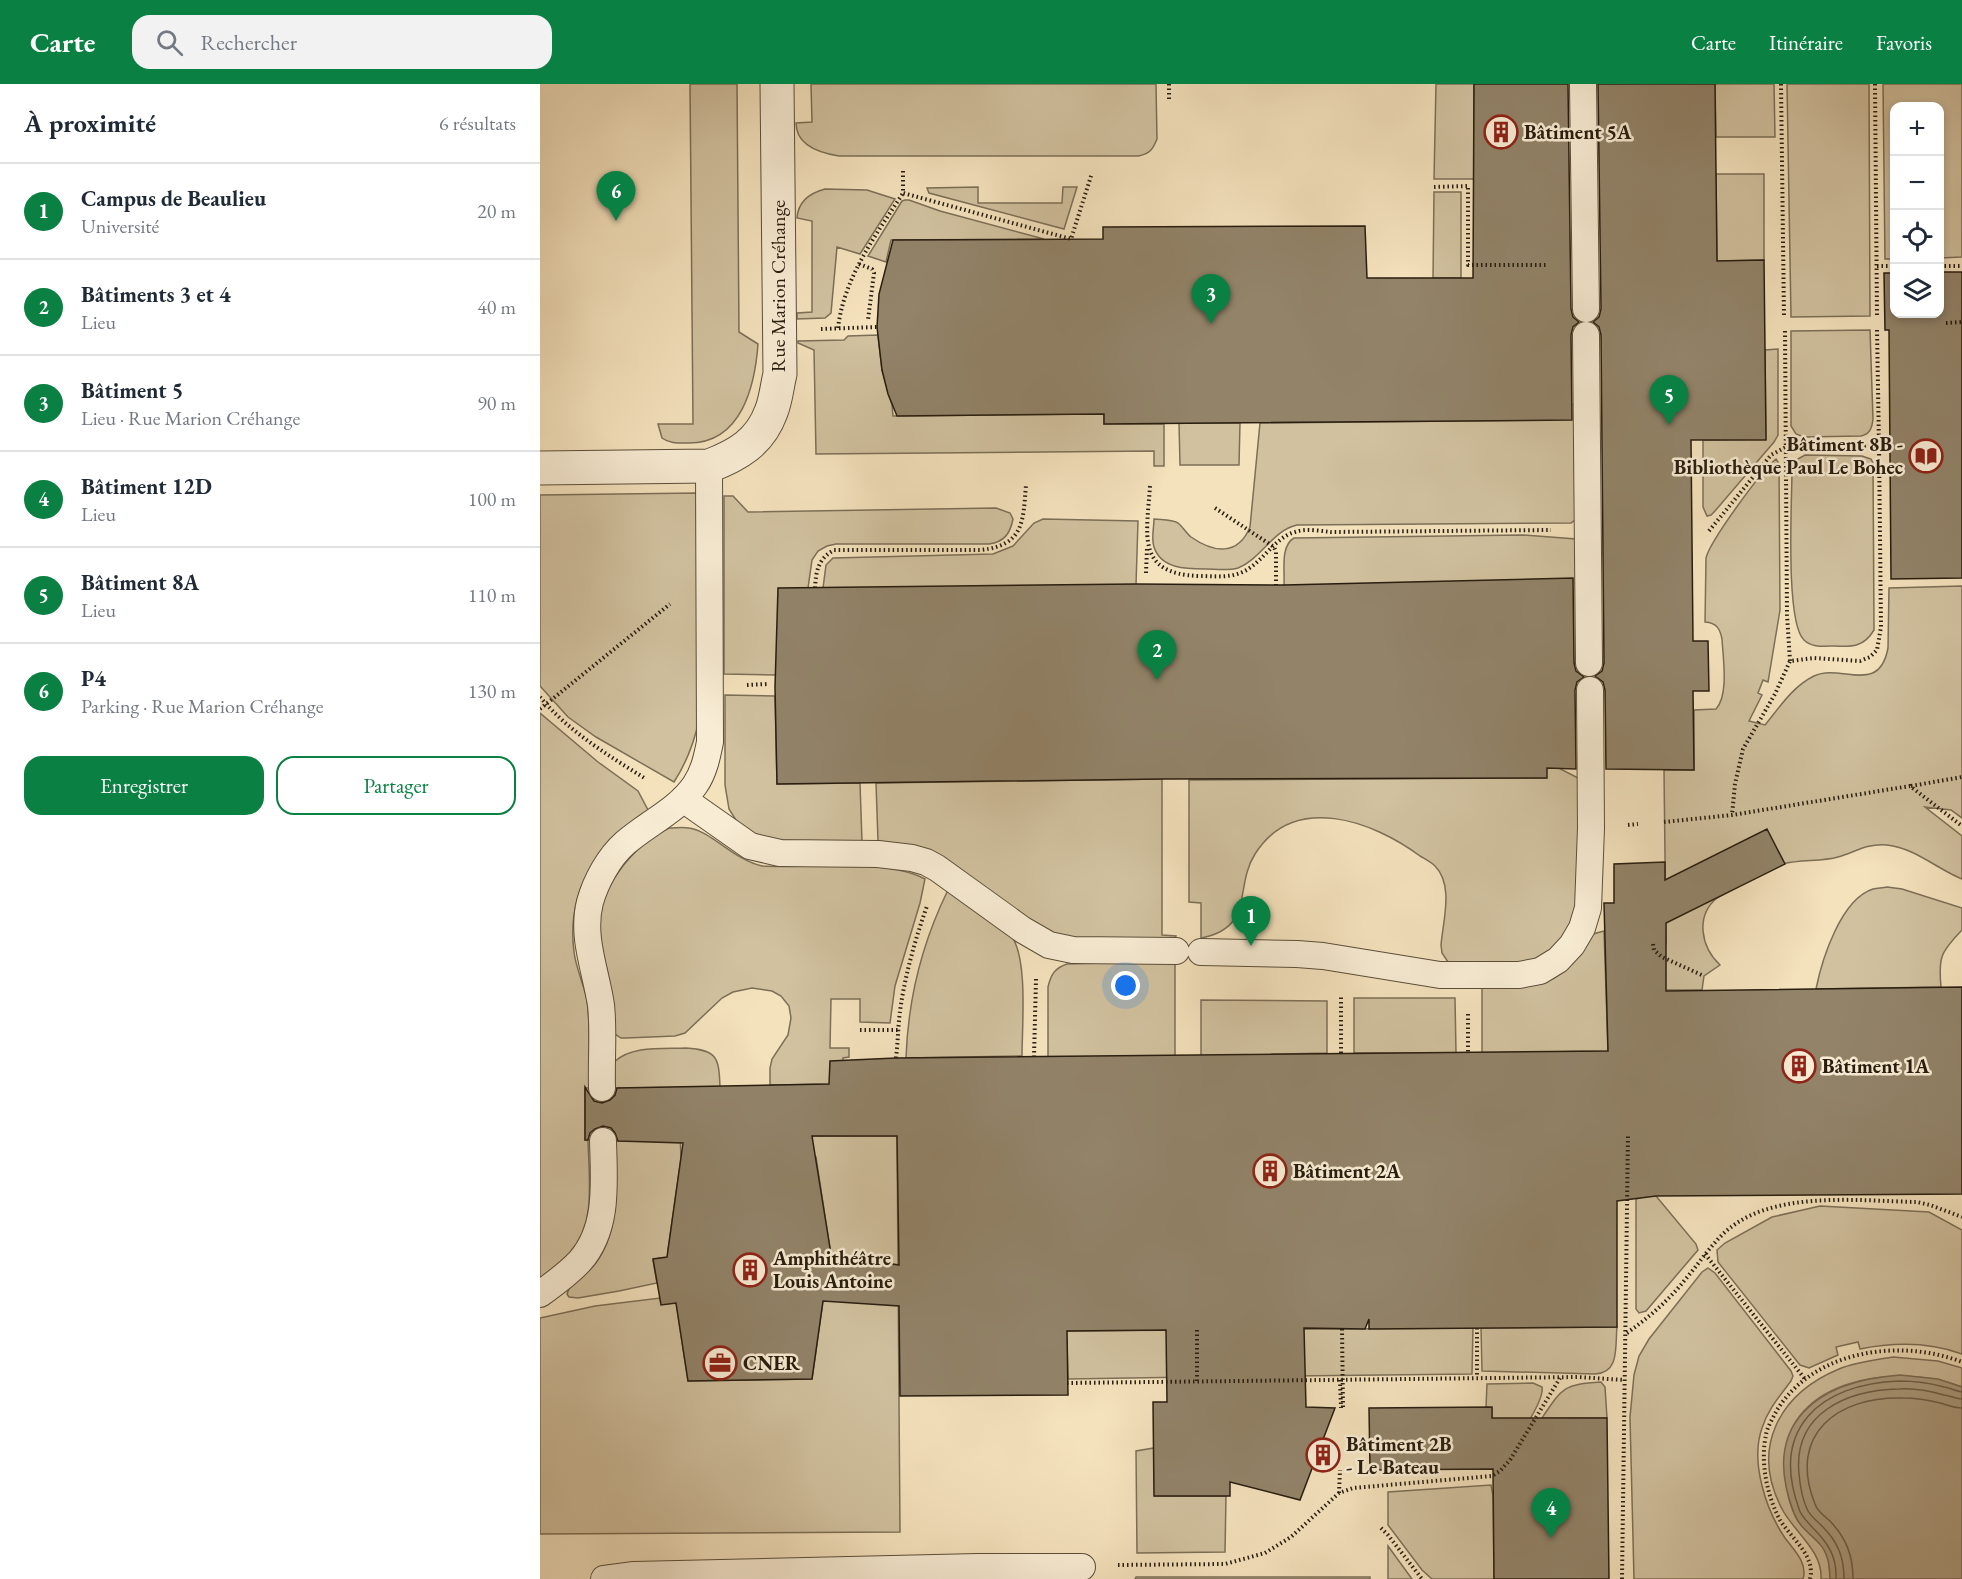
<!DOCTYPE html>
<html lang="fr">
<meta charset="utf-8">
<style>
body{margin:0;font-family:"EB Garamond",serif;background:#f2f2f3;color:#1f2937}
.controls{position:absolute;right:18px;top:18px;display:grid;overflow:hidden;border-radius:12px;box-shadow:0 3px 9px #0003}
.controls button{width:54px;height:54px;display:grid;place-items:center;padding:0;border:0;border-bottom:2px solid #e0e1e3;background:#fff;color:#1f2937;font:30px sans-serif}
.you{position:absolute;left:586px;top:902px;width:21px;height:21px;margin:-15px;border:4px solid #fff;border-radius:50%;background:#1a73e8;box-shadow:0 0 0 9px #1a73e833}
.badge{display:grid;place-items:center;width:39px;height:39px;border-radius:50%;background:#0b8043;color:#fff;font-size:20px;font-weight:700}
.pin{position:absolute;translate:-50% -50px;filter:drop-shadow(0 2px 3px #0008)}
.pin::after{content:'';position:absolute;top:32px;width:21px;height:18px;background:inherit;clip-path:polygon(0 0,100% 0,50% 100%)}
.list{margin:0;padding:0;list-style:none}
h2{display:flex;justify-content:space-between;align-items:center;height:78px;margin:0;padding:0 24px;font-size:26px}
h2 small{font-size:20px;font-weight:400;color:#747a83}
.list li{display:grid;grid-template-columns:39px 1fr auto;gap:18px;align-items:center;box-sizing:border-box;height:96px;padding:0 24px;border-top:2px solid #e0e1e3}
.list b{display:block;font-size:22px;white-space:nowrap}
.list p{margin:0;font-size:20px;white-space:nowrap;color:#747a83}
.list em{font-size:20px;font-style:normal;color:#747a83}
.actions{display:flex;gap:12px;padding:18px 24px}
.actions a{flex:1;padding:14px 0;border:2px solid #0b8043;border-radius:18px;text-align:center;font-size:21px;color:#0b8043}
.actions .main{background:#0b8043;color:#fff}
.icon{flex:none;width:33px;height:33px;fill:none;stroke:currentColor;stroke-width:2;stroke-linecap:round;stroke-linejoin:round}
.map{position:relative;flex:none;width:1422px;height:1495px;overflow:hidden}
header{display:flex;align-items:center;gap:36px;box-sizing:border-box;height:84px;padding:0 30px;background:#0b8043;color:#fff}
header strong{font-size:28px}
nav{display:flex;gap:33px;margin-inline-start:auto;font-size:21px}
.search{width:420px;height:54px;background:#f2f2f3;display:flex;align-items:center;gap:15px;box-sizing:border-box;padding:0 21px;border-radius:18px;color:#747a83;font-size:22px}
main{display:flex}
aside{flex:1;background:#fff}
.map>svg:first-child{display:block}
.green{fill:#d1c19f;stroke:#7c6f57;stroke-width:1.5}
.water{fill:#af9f82;stroke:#796b54;stroke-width:1.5}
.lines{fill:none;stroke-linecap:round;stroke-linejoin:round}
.shore{stroke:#6c5e48;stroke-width:1.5}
.building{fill:#928369;stroke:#281d0f;stroke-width:1.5;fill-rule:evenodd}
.lane-casing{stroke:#5b4e3a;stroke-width:28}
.street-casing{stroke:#5b4e3a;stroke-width:35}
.path{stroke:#281d0f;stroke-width:4;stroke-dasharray:1.5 3;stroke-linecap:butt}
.lane{stroke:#f8ecd4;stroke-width:26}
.street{stroke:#f8ecd4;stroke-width:33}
.path-bridge{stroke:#281d0f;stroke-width:4;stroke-dasharray:1.5 3;stroke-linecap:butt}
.labels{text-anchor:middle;stroke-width:5;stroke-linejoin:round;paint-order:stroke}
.poi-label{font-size:20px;font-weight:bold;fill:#281d0f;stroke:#f8ecd4;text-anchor:start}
.street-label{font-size:20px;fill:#281d0f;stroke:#f8ecd4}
</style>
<header>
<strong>Carte</strong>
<div class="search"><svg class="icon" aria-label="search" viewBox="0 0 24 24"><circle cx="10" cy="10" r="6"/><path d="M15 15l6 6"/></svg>Rechercher</div>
<nav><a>Carte</a><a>Itinéraire</a><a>Favoris</a></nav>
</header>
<main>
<aside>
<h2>À proximité<small>6 résultats</small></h2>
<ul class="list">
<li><span class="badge">1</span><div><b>Campus de Beaulieu</b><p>Université</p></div><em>20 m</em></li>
<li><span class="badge">2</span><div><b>Bâtiments 3 et 4</b><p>Lieu</p></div><em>40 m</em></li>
<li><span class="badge">3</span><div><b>Bâtiment 5</b><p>Lieu · Rue Marion Créhange</p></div><em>90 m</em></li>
<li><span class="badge">4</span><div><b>Bâtiment 12D</b><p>Lieu</p></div><em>100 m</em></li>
<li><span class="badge">5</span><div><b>Bâtiment 8A</b><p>Lieu</p></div><em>110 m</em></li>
<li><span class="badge">6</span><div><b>P4</b><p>Parking · Rue Marion Créhange</p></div><em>130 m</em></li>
</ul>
<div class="actions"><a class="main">Enregistrer</a><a>Partager</a></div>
</aside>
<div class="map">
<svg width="1422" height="1495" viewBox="0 0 1422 1495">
<rect width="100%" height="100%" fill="#f4e2bd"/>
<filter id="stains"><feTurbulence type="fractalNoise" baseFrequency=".00333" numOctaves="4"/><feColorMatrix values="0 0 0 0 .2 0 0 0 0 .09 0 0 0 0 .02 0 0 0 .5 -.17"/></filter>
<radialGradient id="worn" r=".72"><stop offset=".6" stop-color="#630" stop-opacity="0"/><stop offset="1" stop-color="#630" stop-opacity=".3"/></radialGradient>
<path class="green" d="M150 0H197L199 248 218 260C215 301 202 359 149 359 139 359 130 360 122 354L118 340H153Z
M271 0H616L617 55C613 65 610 70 598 72H299C280 69 256 62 256 39L272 38Z
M896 0H934V95H894Z
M1175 0H1234L1235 53H1176Z
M1247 0H1329L1330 232 1251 233Z
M1343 0H1422V173L1400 174V22H1354V175H1345Z
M1176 90H1224V176L1177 177Z
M438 103V119H522L523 103H537L524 145 389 109 387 104Z
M285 105 327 106 355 115 320 170 297 163 291 229 285 234 257 235V229L272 228V137L257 134C258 118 270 109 285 105Z
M894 108H921V194H893Z
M365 116H369L400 127 504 155 351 156 346 178 328 172 362 117Z
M1330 246 1333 335C1332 344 1330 350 1321 352L1264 353 1256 350 1251 342V247Z
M338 251 342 286 352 321 353 332 547 330 563 252 564 340H624V382H614V367L276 370 274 266 258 259V257L304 256 308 252Z
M1238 265V351L1234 358 1175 427 1171 431 1167 432 1163 423V356L1226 355 1225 266Z
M1017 315 1034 321 1035 432V436L1031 439 757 441C733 446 721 475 698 484 688 487 675 485 665 485 647 485 621 485 614 463 611 455 614 444 614 435 622 436 631 435 638 439 643 443 646 449 651 453 674 469 698 472 710 443L720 339 1005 336Z
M639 339H700L699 381H640Z
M1265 371 1322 372 1331 375 1333 379 1334 546C1324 563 1312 563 1295 562 1284 562 1272 564 1264 556 1245 538 1252 416 1252 386L1256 376Z
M1236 375 1239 380 1240 526 1228 598 1223 596 1218 609 1222 611 1209 637 1225 641C1239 624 1253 602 1274 592 1301 579 1339 612 1348 564L1349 504 1422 502V734L1411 726 1385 723 1422 752V795C1397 785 1375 764 1347 761 1328 759 1315 768 1298 773 1281 778 1260 775 1243 780 1222 788 1198 803 1177 814 1155 832 1161 863 1180 881L1164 892 1162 906H1098L1126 859 1124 686H1154V626L1176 625C1189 611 1183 574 1182 555 1180 545 1177 539 1165 538L1166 474C1170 457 1222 386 1236 375Z
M157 409 159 636C154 659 147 678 134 698L56 653 28 633 0 602V411Z
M184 412H193L208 428 456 424 470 429 473 435C470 450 464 458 449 460H296L287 462 278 467 272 476 268 504 236 591 184 590Z
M503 435 598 437 596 501 283 504 286 481 293 474 453 470 473 462 494 439Z
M983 451 1036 455 1039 579H1007L744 501C745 487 740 462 754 454Z
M185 611 235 612 237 700 320 699 322 758 226 756 199 741 189 725 185 701Z
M0 629 58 678 98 707 108 726C58 759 26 806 34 868 36 885 44 900 47 917 51 945 49 975 49 1004H45V1056H48C49 1095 56 1141 30 1174 22 1182 9 1189 0 1196Z
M1007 678 1040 695 1037 834 1022 859 996 878 978 880 908 878 902 869 901 861C903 837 914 801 895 782 891 778 885 775 880 772 833 737 754 708 715 770 694 803 715 844 661 854V819L649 818V696L1006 694Z
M622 695V851L636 852 635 855H543L515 850 358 760 338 757 336 699Z
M129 744C136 744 143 743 149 744 171 747 194 776 222 782 271 785 342 773 385 795L380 819 355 902 350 939 320 938V915H291L290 964H309V973L303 974 302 1000 230 1001V984L232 975 248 951 251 934 249 922 241 912 232 907 212 904 193 908 182 914 145 949 135 952 86 954H81L75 950C73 930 72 910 68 890 65 877 60 864 59 850 56 806 92 762 129 744Z
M1347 803 1362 805 1422 824V846C1401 868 1398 873 1401 903L1276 905C1282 875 1301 815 1333 805 1338 804 1343 804 1347 803Z
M408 806 472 853C488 876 482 943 482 972L366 974C368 915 382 859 408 806Z
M1064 847 1068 967 942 969V902C1003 902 1018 906 1053 850Z
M635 877V972L508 973V903C511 890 515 884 527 880Z
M814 914H915L916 969H814Z
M661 916 787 917V969L661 972Z
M146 964C177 966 179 973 180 1003L75 1004 74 978C92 961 123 965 146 964Z
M140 1050 141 1074 128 1166 134 1201 120 1174 113 1176 117 1199 79 1207 38 1214 29 1213 27 1210C30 1197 48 1190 55 1180 82 1144 75 1099 74 1057H88V1053Z
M264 1052H357L360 1448 0 1450V1234L55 1222 120 1214 121 1220 136 1219 148 1297 272 1295 283 1217H299L306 1172 298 1171 294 1199 287 1197 290 1165 276 1073 263 1072Z
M1100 1112H1116L1156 1160 1158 1166 1106 1227 1099 1229 1096 1225V1115L1100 1114Z
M1280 1122 1389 1128 1422 1146V1270C1389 1258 1355 1258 1320 1265L1318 1258 1296 1263 1298 1271 1269 1284 1260 1281 1178 1178 1177 1166 1185 1159 1232 1133Z
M1168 1184 1175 1189 1251 1287 1253 1292 1251 1297C1240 1312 1228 1325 1222 1344 1210 1378 1226 1426 1245 1454 1254 1466 1268 1479 1263 1495H1094L1090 1333 1094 1291 1099 1272 1109 1255 1162 1188Z
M1077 1243C1075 1262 1080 1289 1055 1290L942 1287 941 1244Z
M933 1244 932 1290 662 1293 661 1246Z
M652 1246V1293L528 1295 527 1256 523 1247Z
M1353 1273 1398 1277 1422 1284V1303C1355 1277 1237 1295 1245 1388 1246 1404 1250 1424 1258 1437 1265 1447 1276 1455 1284 1464L1289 1477 1290 1495H1281C1283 1467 1254 1448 1242 1425 1210 1364 1239 1310 1299 1285 1316 1278 1335 1276 1353 1273Z
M1061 1298 1065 1303 1067 1334H1002C1022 1304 1024 1300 1061 1298Z
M993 1299 1002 1303C1005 1320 965 1373 953 1385L952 1324 946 1323 947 1300Z
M614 1364 615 1412H686L685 1468 597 1469 596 1367Z
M951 1401 953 1412 954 1495H892L882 1486 848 1441V1408Z
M848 1462 872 1495H848Z
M596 1493H830V1495H595Z"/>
<path class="water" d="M1360 1291 1398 1295 1422 1303V1495H1290C1290 1451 1266 1458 1254 1429 1219 1339 1278 1297 1360 1291Z"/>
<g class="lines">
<path class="shore" d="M1296 1495C1297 1472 1288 1459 1272 1443 1267 1437 1261 1432 1259 1425 1230 1344 1280 1300 1359 1297 1374 1297 1390 1299 1404 1303 1410 1304 1416 1307 1422 1308
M1304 1495C1304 1473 1298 1458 1282 1442 1277 1437 1270 1432 1267 1425 1262 1414 1260 1401 1259 1390 1253 1329 1307 1306 1359 1305 1374 1304 1390 1307 1404 1311 1411 1312 1416 1315 1422 1315
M1313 1495C1313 1471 1306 1454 1290 1437 1284 1432 1277 1427 1275 1420 1247 1350 1298 1312 1363 1314 1376 1314 1388 1316 1400 1319 1407 1321 1414 1324 1422 1324"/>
</g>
<path class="building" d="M934 0H1028L1031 225 1033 233 1039 238 1033 243 1031 251 1032 336 564 340V330L357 332 348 310 342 286 337 243 339 210 353 156 563 155V143L825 142 827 194H933Z
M1058 0H1175L1177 177 1224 176 1226 356H1151L1153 557H1168L1169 607H1153L1154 686 1066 685 1065 606 1063 598 1055 592 1062 587 1064 579 1061 251 1059 243 1053 238 1059 233 1061 225Z
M1400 188H1422V494L1351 495 1349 246H1345L1344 189H1354V230H1400Z
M1033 494 1034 579 1036 587 1044 593 1037 598 1035 606 1036 685 1007 684V694L622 695 237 700 235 603 238 504 596 500 744 501Z
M1227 745 1245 780 1126 839V907L1422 903V1110L1116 1112 1077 1117V1243L829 1245V1235L825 1245 764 1244 766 1323 795 1324 760 1416 690 1398V1412H614L613 1318H627L626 1246 527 1247 528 1311 360 1312 359 1222 283 1217 272 1295 148 1297 136 1219 121 1221 113 1175 127 1173 143 1059 78 1057 75 1049 71 1044 63 1042 55 1045 50 1049 48 1056H45V1003L54 1017 62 1019 70 1016 75 1011 77 1004 289 1000 290 977 356 974 1068 967 1064 819H1074V780L1125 778V796ZM272 1052H357L359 1181 291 1170Z
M952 1323V1334H1067L1069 1495H954L953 1385 830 1386 829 1324Z"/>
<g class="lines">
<defs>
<path id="lane" d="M1043 0 1046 225
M1046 251 1049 579
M143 715 210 762 240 769 338 770 372 774 386 778 397 784 483 846 509 861 533 866 636 867
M661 868 757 870 783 872 900 891H979L1000 887 1018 876 1032 861 1042 844 1048 824 1051 744 1050 606
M62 1004C61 977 64 948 61 921 56 887 41 853 50 818 56 797 69 773 85 759 108 739 138 726 155 701 164 688 167 673 170 658L169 382
M0 1210C14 1200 28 1190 40 1177 69 1144 64 1098 63 1057
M64 1495 94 1491 438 1483H542"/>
<path id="street" d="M0 384 169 382C198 371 220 358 231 328 236 316 237 302 240 290L237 0"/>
</defs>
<use href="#lane" class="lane-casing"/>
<use href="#street" class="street-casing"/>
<path class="path" d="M629 0V15
M1241 0 1244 233
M1335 0 1337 232
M363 87V109L531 155 552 89
M894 103 928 102V181H1007
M319 180 332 185 334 189 328 236
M1337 182H1354
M1400 182H1422
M1386 230V232
M1406 239 1422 238
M298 244C304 193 336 151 363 109
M281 245 337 243
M1337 246 1339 362
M1245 247 1247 531 1250 577
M610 402C607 450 595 490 659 492 673 492 687 494 700 489 722 481 733 454 755 448 766 444 780 447 791 448L1011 446
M675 424 734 463 736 468V501
M1169 447 1231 371 1246 363 1339 362 1341 543 1337 566 1330 573 1320 577 1274 574 1250 577 1235 610 1203 665 1195 700 1192 731
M606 489 607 464
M275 504C276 487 278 475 294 466H441C484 461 483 438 486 401
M207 601 228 600
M0 613C28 647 69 672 106 695
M0 625 130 520
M1371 702 1422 693
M1124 738 1192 731 1370 702 1422 742
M1088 741 1098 740
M1113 860 1114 866 1122 873 1164 892
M928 930V969
M320 946H358
M801 969V913
M494 973 496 895
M356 974C358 958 358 942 360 927 365 891 375 856 387 822
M1165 1170 1265 1295
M937 1244V1293
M657 1246V1297
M1087 1249C1108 1234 1128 1217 1144 1197 1157 1182 1168 1165 1182 1151 1228 1105 1317 1117 1377 1118L1390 1121 1422 1133
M800 1296 801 1324
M527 1299 1038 1293 1084 1296
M799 1409 800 1386
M841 1444 848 1451 882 1495
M578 1481 685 1480 725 1469 751 1453 799 1409 813 1404 952 1392 960 1387 970 1376 1020 1294
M1082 1495 1088 1050
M1270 1495C1276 1472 1251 1454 1240 1436 1227 1412 1220 1378 1226 1351 1227 1343 1233 1334 1237 1326 1274 1266 1360 1254 1422 1278"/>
<use href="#lane" class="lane"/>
<use href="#street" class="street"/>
<path class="path-bridge" d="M802 1245 803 1324"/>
</g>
<defs>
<symbol id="building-ring" viewBox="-11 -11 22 22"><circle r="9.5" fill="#f8ecd4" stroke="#8f2418" stroke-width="1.5"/><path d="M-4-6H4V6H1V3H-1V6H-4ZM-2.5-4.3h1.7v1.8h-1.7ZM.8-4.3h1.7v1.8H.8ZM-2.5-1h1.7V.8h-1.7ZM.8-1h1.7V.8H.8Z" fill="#8f2418"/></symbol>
<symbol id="library-ring" viewBox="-11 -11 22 22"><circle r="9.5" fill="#f8ecd4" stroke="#8f2418" stroke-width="1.5"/><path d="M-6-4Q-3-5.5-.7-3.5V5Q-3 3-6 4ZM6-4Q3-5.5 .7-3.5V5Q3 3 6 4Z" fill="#8f2418"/></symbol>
<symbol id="office-ring" viewBox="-11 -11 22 22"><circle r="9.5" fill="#f8ecd4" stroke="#8f2418" stroke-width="1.5"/><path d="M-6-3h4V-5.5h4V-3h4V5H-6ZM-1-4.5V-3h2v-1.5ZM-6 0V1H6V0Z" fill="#8f2418"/></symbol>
</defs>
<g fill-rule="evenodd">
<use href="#building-ring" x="942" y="29" width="38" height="38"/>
<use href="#library-ring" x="1367" y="353" width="38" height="38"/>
<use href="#building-ring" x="1240" y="963" width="38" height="38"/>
<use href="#building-ring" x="711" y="1068" width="38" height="38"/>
<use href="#building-ring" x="191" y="1167" width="38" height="38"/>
<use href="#office-ring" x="161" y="1260" width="38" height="38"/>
<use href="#building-ring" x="764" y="1352" width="38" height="38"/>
</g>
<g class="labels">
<g class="poi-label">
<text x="984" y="55">Bâtiment 5A</text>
<text x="1363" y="367" text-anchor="end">Bâtiment 8B -<tspan x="1363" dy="23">Bibliothèque Paul Le Bohec</tspan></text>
<text x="1282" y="989">Bâtiment 1A</text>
<text x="753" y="1094">Bâtiment 2A</text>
<text x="233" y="1181">Amphithéâtre<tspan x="233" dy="23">Louis Antoine</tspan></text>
<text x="203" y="1286">CNER</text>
<text x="806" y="1367">Bâtiment 2B<tspan x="806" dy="23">- Le Bateau</tspan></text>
</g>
<g class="street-label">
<text transform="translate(238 202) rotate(-90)" y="7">Rue Marion Créhange</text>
</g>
</g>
<rect width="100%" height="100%" filter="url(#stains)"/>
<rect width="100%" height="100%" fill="url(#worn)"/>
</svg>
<div class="controls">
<button>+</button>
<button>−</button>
<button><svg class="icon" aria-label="locate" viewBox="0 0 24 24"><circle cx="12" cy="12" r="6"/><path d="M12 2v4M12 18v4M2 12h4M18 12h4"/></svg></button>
<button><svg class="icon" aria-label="layers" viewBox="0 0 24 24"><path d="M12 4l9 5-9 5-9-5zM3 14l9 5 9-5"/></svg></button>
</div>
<div class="you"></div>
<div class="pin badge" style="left:711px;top:862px">1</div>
<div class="pin badge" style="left:617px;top:596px">2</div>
<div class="pin badge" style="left:671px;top:240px">3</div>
<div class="pin badge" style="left:1011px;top:1454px">4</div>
<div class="pin badge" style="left:1129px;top:341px">5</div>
<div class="pin badge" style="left:76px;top:137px">6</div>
</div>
</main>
